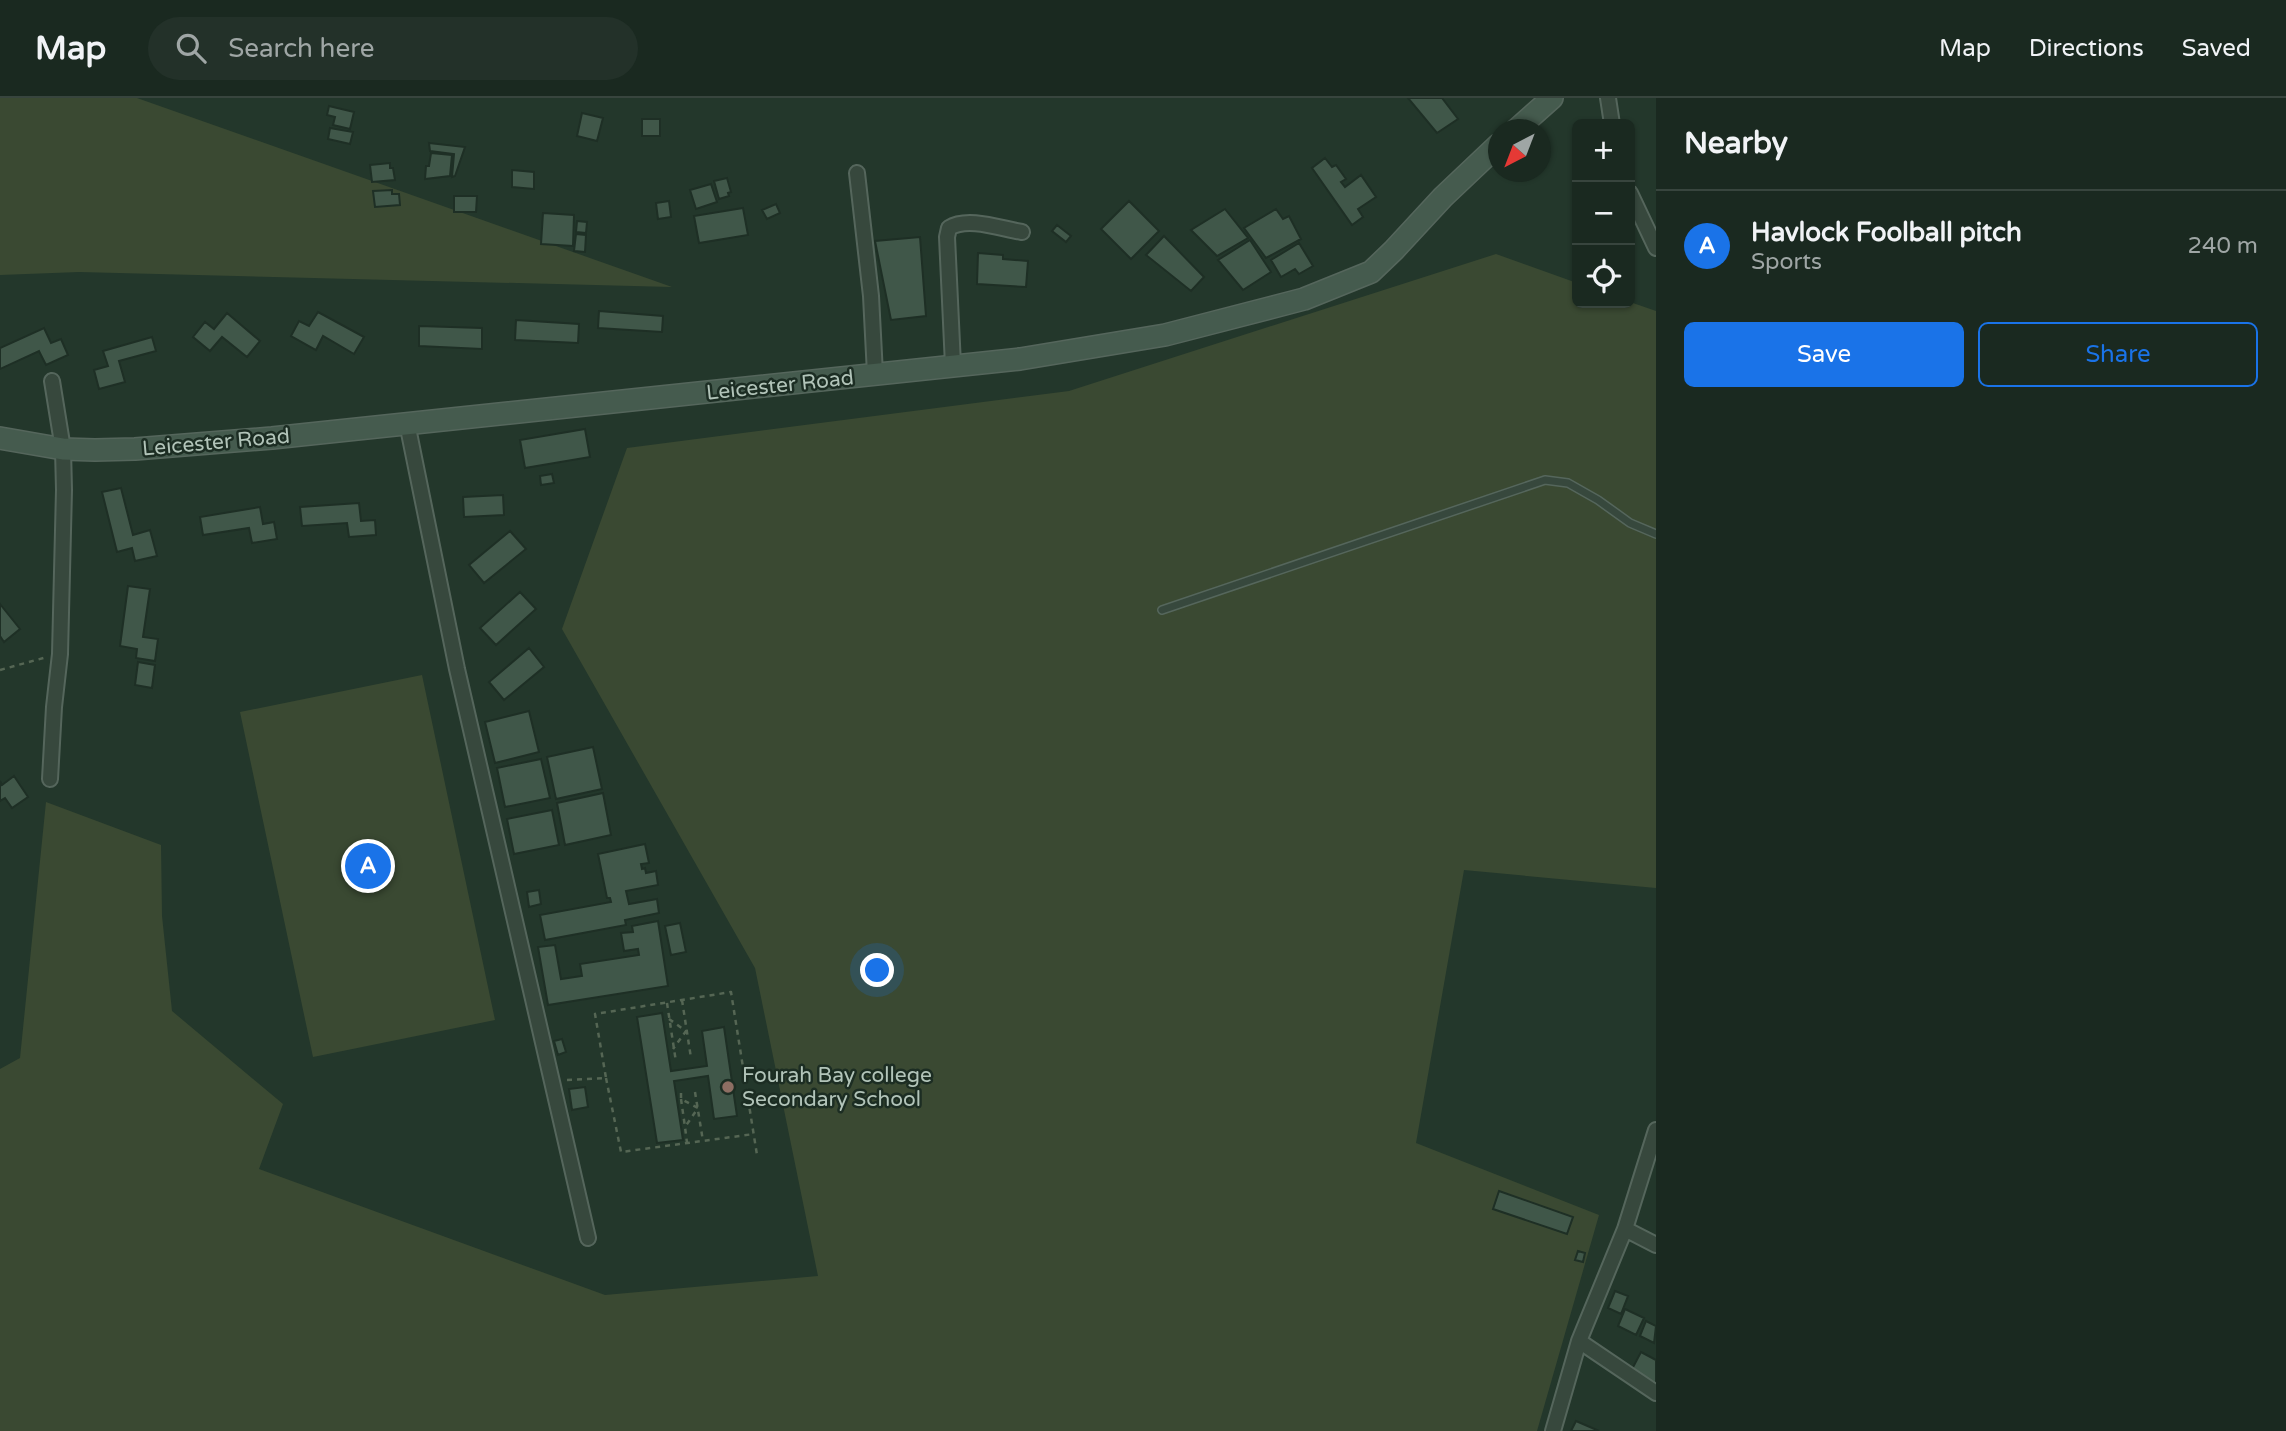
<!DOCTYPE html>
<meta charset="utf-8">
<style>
body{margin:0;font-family:"Varela Round",sans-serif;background:#233129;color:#f1f3f6}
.controls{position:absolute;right:21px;top:21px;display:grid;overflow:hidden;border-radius:10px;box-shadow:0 2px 5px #0004}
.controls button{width:63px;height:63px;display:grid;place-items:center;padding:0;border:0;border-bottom:2px solid #38453e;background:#1a2920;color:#f1f3f6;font:35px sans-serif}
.compass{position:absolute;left:1488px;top:21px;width:63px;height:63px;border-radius:50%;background:#1a2920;box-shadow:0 2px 5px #0004;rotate:222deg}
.you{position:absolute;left:878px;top:873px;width:24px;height:24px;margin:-18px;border:5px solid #fff;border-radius:50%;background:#1a73e8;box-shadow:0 0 0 10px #1a73e833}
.badge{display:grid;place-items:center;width:46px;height:46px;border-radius:50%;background:#1a73e8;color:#fff;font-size:23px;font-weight:700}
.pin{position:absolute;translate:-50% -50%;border:4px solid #fff;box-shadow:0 2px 7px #0006}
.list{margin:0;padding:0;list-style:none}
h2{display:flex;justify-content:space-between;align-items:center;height:91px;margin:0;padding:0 28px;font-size:30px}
h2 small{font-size:23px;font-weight:400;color:#9fa6a5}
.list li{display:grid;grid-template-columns:46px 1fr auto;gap:21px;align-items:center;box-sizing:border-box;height:112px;padding:0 28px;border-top:2px solid #38453e}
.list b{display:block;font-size:26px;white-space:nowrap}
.list p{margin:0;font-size:23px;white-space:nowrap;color:#9fa6a5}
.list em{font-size:23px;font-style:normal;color:#9fa6a5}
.actions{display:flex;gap:14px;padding:21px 28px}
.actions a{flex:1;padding:16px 0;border:2px solid #1a73e8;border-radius:10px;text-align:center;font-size:24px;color:#1a73e8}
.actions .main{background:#1a73e8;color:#fff}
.icon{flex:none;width:38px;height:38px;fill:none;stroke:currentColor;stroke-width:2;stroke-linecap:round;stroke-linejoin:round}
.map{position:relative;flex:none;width:1656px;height:1333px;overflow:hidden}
header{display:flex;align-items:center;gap:42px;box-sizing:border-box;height:98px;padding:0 35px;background:#1a2920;border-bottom:2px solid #38453e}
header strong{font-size:33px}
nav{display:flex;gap:38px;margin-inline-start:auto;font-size:24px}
.search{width:490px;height:63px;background:#233129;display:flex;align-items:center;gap:18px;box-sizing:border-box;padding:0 24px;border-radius:38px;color:#9fa6a5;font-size:26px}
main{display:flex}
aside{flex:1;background:#1a2920}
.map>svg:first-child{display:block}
.green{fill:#3a4932}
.building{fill:#405749;stroke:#1e2f25;stroke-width:2}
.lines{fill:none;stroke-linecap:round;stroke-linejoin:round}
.lane-casing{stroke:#55665c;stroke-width:10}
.street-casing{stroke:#55665c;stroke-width:18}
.secondary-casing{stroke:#55665c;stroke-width:24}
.path{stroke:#556654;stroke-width:2.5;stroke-dasharray:5 5;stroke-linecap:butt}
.lane{stroke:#37483d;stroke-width:7}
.street{stroke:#37483d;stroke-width:14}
.secondary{stroke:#455b4e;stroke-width:21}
.education-dot{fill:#8d6e63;stroke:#1c2d23;stroke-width:2.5}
.labels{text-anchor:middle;stroke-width:5;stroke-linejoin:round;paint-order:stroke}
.street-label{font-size:21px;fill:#b2c4b9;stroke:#1c2d23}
.poi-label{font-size:21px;fill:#b2c4b9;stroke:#1c2d23;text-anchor:start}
</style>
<header>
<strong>Map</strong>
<div class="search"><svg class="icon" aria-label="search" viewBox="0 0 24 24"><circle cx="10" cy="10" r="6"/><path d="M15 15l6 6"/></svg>Search here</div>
<nav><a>Map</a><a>Directions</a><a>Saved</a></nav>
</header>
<main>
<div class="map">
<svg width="1656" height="1333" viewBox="0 0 1656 1333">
<rect width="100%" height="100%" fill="#23372b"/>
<path class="green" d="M0 0H137L672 189 79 174 0 177Z
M1496 156 1577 185V205L1630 204 1656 213V790L1464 772 1416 1045 1599 1117 1537 1333H0V971L20 960 46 704 161 747 162 818 172 913 283 1006 259 1071 605 1197 818 1178 755 870 562 531 627 350 1069 293Z
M422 577 495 922 313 959 240 614Z"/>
<path class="building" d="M1408 0H1442L1458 21 1437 35Z
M329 8 354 14 350 31 333 27 335 19 327 17Z
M582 15 603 20 597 43 577 38Z
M642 21H660V38H642Z
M330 30 353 34 350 46 328 41Z
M429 45 465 49 455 78 452 79 454 56 430 53Z
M431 55 452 57 450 78 425 81 426 68H429Z
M1325 60 1332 69 1336 67 1346 81 1341 84 1345 89 1361 77 1376 99 1358 111 1363 119 1352 127 1312 70Z
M390 65V70H393L395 82 372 84 370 67Z
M512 72 534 74V91L512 89Z
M727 80 731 94 728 95 729 98 719 101 714 83Z
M711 86 717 104 696 111 690 92Z
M392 92V96H399L400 107 375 109 373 93Z
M454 98H477L476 114H454Z
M669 103 671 119 658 121 656 105Z
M1129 103 1159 133 1131 161 1101 131Z
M776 106 780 115 767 121 762 112Z
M743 110 748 137 699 145 694 118Z
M1225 111 1248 140 1217 158 1191 132Z
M1276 111 1283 121 1289 118 1301 141 1266 160 1244 130Z
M543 115 574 117 573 148 541 146Z
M577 123 587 124 586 135 576 134Z
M1057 127 1071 138 1066 144 1052 133Z
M576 136 586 137 585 154 574 153Z
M1164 138 1204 179 1191 193 1146 157Z
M920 139 926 218 891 222 875 143Z
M1250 142 1271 174 1243 192 1218 162Z
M1299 145 1313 168 1299 176 1295 171 1281 179 1271 162Z
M978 155 1003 157V161L1028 163 1026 189 977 186Z
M599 213 663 218 662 234 598 230Z
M318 214 364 239 354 256 323 238 316 252 291 238 299 223 309 228Z
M227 215 260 243 247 259 222 239 210 253 193 239 205 224 214 231Z
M516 222 579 226 578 245 515 242Z
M419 228 482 230V251L419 248Z
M44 230 51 245 61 241 68 257 46 267 39 253 0 271V250Z
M152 239 156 253 119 263 125 284 99 291 94 272 108 268 103 253Z
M585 331 590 359 525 370 520 342Z
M552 376 554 385 541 387 540 378Z
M121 390 133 437 150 432 157 458 135 463 132 450 117 454 102 394Z
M503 397 504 417 464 419 463 399Z
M359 405 361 423 375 422 376 437 349 439 347 425 302 428 300 409Z
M260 409 263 426 274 424 277 441 252 445 249 430 203 437 200 419Z
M510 433 526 451 484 485 469 467Z
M128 488 150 491 143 539 158 541 155 563 136 560 137 551 120 548Z
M520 494 536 511 496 547 480 530Z
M0 506 20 531 4 544 0 538Z
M529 550 544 569 504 602 489 584Z
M138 564 155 567 152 590 135 587Z
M529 613 539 654 495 665 485 624Z
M593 649 602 691 556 701 547 659Z
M541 661 550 700 505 709 497 670Z
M14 678 28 699 12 710 5 700 0 703V683L2 687Z
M603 695 611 737 565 747 557 705Z
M552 712 559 747 514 756 507 721Z
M645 746 649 765 641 766 642 771 645 770 646 775 656 773 658 787 626 793 629 806 657 801 659 815 625 822 626 827 545 842 540 817 611 804 610 800H607L598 756Z
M539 792 541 806 529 809 527 794Z
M658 823 668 888 548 907 538 849 555 847 561 881 582 878 580 866 639 857 638 851 624 853 621 835 633 834 632 828Z
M680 825 686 854 671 857 665 828Z
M662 915 671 973 707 968 702 933 724 929 737 1018 714 1021 708 978 674 983 683 1042 657 1045 637 919Z
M562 941 566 954 558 957 554 943Z
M585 989 588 1009 572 1012 569 991Z
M1499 1093 1573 1119 1567 1136 1493 1111Z
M1578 1153 1585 1155 1583 1164 1575 1162Z
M1615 1193 1628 1198 1621 1216 1608 1210Z
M1625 1211 1644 1220 1636 1237 1618 1228Z
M1646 1223 1656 1228 1654 1245 1640 1238Z
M1641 1254 1656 1262V1287L1631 1273Z
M1576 1323 1599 1333H1571Z"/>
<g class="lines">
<defs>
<path id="lane" d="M1162 512 1545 382 1568 385 1598 402 1630 425 1656 436"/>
<path id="street" d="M1608 0 1612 26
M857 75 871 198 875 276
M1630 95 1656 150
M953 267 947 139 949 130C968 118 1002 131 1022 134
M407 325 457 571 588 1140
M50 681 54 609 60 556 64 392 63 351 52 283
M1625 1131 1656 1147
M1579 1243 1656 1295
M1553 1333 1579 1243 1625 1131 1656 1032"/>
<path id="secondary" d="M1516 32 1552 0
M0 340 63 351 95 352 135 351 272 340 1020 261 1165 237 1304 201 1371 174 1394 152 1443 99 1498 47"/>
</defs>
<use href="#lane" class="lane-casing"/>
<use href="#street" class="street-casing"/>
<use href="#secondary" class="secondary-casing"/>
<path class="path" d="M0 572 47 559
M682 902 691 960
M667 905 676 964
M669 921 686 933 673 951
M606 980 621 1054 754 1036
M567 982 606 980 595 916 731 894 757 1057
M695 994 703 1043
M681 995V1001L698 1010 685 1029 687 1045
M681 1001 685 1029"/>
<use href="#lane" class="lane"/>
<use href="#street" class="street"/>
<use href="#secondary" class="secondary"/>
</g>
<circle class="education-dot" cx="728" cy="989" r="7"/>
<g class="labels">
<g class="street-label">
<text transform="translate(780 287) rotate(-6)" y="7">Leicester Road</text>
<text transform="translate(216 344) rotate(-5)" y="7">Leicester Road</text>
</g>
<g class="poi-label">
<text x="742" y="984">Fourah Bay college<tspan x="742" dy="24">Secondary School</tspan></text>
</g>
</g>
</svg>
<div class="controls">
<button>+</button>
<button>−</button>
<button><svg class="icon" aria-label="locate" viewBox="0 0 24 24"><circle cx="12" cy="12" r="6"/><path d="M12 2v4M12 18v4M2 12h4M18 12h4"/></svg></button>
</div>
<svg class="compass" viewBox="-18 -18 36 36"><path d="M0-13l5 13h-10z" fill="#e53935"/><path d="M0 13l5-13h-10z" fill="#9fa6a5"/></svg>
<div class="you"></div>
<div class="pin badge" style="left:368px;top:768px">A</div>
</div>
<aside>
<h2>Nearby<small></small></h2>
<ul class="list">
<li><span class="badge">A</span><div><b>Havlock Foolball pitch</b><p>Sports</p></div><em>240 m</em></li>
</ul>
<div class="actions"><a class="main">Save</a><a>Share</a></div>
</aside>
</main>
